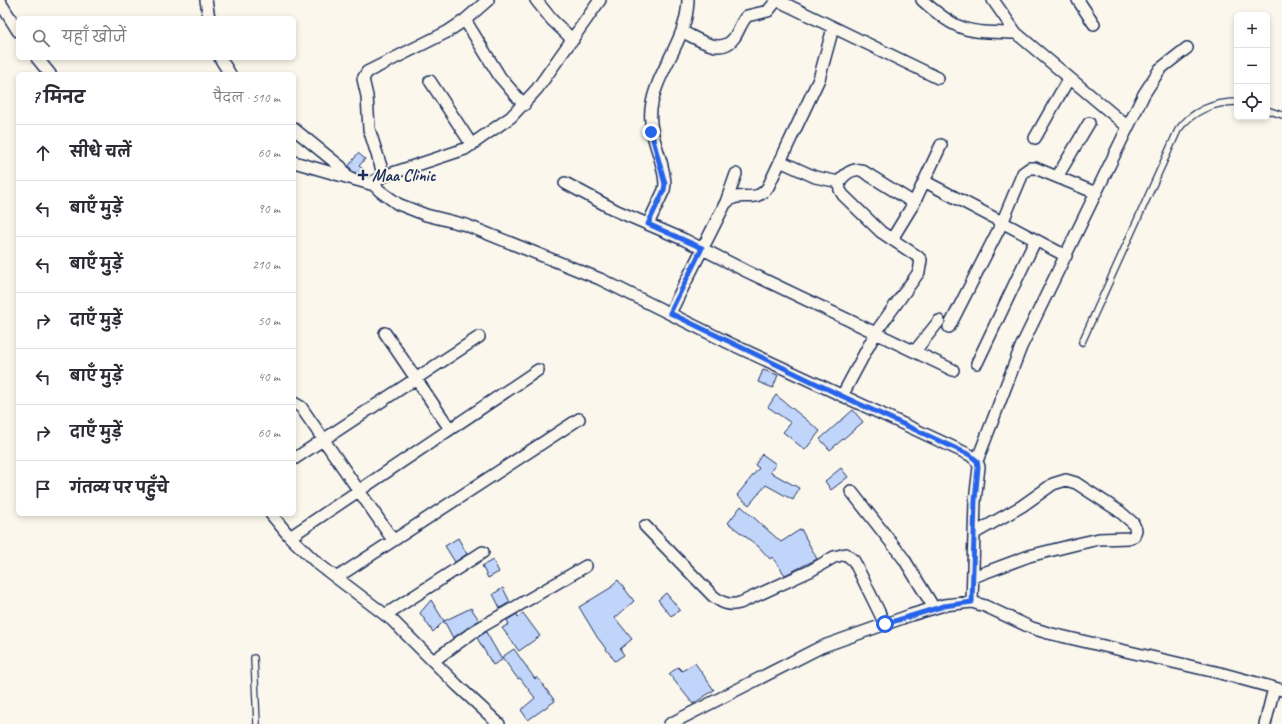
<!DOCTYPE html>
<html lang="hi">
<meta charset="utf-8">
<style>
body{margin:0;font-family:Caveat,"Playpen Sans Deva",sans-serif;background:#f2f2f3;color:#2b2b33}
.controls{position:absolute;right:12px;top:12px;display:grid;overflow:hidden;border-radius:6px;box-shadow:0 2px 6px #0003}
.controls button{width:36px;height:36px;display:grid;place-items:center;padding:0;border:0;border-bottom:1px solid #e1e1e2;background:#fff;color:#2b2b33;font:20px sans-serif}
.stop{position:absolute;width:12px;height:12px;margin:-9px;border:3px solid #2563eb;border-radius:50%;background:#fff}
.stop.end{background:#2563eb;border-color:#fff;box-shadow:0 1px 4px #0008}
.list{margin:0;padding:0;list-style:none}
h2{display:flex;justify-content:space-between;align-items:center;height:52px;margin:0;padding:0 16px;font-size:17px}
h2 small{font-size:13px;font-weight:400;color:#7c7c81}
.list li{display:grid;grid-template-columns:26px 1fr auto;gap:12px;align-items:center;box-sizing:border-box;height:56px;padding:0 16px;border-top:1px solid #e1e1e2}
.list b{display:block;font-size:15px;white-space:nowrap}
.list em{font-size:13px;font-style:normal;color:#7c7c81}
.icon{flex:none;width:22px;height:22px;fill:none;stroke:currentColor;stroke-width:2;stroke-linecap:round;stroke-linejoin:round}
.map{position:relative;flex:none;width:1282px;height:724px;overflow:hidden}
.search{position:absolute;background:#fff;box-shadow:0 2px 6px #0003;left:16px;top:16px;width:280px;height:44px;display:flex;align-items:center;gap:10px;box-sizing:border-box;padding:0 14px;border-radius:6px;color:#7c7c81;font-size:15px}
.panel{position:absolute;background:#fff;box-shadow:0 2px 6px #0003;left:16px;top:72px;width:280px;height:444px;border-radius:6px}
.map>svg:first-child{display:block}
.building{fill:#c1d4fa;stroke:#1b2f5e}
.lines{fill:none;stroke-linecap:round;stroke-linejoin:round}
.service-casing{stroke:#1b2f5e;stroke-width:8}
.minor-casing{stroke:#1b2f5e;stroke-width:14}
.service{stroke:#fbf7ec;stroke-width:5.5}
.minor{stroke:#fbf7ec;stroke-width:11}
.route{stroke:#2563eb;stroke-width:5}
.poi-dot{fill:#1b2f5e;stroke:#fbf7ec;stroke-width:1.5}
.labels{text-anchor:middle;stroke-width:4;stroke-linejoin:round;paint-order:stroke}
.poi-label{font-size:17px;font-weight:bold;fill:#1b2f5e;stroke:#fbf7ec;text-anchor:start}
</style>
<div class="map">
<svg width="1282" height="724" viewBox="0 0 1282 724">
<rect width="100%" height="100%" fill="#fbf7ec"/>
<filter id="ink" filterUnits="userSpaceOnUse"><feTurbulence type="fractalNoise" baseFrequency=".025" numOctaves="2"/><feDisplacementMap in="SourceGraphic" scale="8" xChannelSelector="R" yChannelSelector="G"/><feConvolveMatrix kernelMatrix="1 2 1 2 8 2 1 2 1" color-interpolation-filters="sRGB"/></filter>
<g filter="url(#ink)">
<path class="building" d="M358 153 365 159 359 166 364 170 361 174 353 172 349 166Z
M763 370 778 375 773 388 758 382Z
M776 395 820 431 805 450 783 432 791 423 768 407Z
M853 410 863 422 830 450 820 439Z
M762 454 776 464 770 472 799 488 793 500 766 485 749 505 737 495 759 468 755 465Z
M841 468 848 477 831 490 825 481Z
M741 506 781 542 801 529 817 559 785 575 772 557 770 559 759 547 728 523Z
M458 538 467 554 455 562 445 546Z
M493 560 499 572 488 578 482 566Z
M618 580 634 601 615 618 632 639 620 649 624 655 615 661 597 637 579 607 612 587 611 586Z
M503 588 510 602 500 608 493 594Z
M666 593 680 610 671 616 658 600Z
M431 600 444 621 433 632 420 613Z
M471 608 479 620 453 638 444 621Z
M523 613 540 636 519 651 502 628 509 624 507 620 517 614 518 617Z
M486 632 502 660 493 665 477 638Z
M514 649 535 679 537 677 555 701 528 720 521 710 535 698 520 678 518 679 502 657Z
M695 663 714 690 693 704 669 674 678 667 682 671Z"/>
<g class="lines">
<defs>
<path id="service" d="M1267 110 1282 115
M1082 342 1178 130C1192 111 1214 102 1237 102
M254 658 257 724"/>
<path id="minor" d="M206 0 209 18
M536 0 552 20 573 40
M600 0 537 89 511 117 465 149 384 176 374 181V185L380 191 398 204 426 215 466 225 600 279 729 343 970 455 977 461 979 467 975 501 972 602
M922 0C959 33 967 32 1016 33
M993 0 1016 33 1128 127
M1078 0 1094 24
M0 2 18 31
M465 20 500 77 524 105
M683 32C698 39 721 56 734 38 739 31 741 22 747 16L768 11 777 0 938 78
M37 58 50 74
M220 58 230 74
M430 81 472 145
M294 129 341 167 348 178
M1035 138 1069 78
M780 161 815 177 839 182
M294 162 374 185
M384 176 369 129 367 96 363 79 367 72 447 32 465 20 488 0
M1057 177 1089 123
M924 181 1066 256
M565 183 617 211 685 240 746 271 953 370
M726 202 736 174
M648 224 664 190 665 184C664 157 648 138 651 109 656 70 687 42 688 0
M892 239 914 203 941 145
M670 313 725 204C738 188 755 206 768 187L819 79 833 28
M949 327 1002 223 1023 173 1030 168H1035L1096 193
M385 333 450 429
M915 351 939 321
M977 363 1035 241
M842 396 876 332 919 272 921 260 917 256 881 232 843 195 840 190 839 182C844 175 852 168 861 170L914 203
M294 403 301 407 393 540
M294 459 479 337
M977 461 1021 347 1144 94 1160 69 1187 48
M851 491 904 559 934 608
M271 514 290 537 317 563 392 620 457 685 499 724
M645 526 713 596C722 603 729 606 740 603L810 571 834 557 846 554 854 561 885 624
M290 537 538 370
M973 577 1029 556 1077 544 1099 539 1129 538 1134 536 1136 530 1133 523 1119 511 1076 483 1066 480 1053 484 1022 506 975 533
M336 578 579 419
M385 615 483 552
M433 661 476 630 586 566
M670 724 821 647 911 615 944 605 972 602 985 606 1032 628 1048 633 1220 673 1282 690
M1265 724 1274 688"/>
</defs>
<use href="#service" class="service-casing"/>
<use href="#minor" class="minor-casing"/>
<use href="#service" class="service"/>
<use href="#minor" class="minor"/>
</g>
</g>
<g class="lines" filter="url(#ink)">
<path class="route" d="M651 132 665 184 664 190 648 224 702 248 670 313 842 396 970 455 977 461 978 467 975 501 972 602 944 606 885 624"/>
</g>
<path class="poi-dot" d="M361 169h4v4h4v4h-4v4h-4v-4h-4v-4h4z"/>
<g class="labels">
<g class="poi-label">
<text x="372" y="181">Maa Clinic</text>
</g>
</g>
</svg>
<div class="controls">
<button>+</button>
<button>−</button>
<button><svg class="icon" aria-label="locate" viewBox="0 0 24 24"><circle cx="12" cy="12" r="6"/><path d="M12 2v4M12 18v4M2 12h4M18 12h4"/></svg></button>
</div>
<div class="stop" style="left:885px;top:624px"></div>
<div class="stop end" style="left:651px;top:132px"></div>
<div class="search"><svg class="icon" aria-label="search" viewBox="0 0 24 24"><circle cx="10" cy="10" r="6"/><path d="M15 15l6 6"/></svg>यहाँ खोजें</div>
<section class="panel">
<h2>7 मिनट<small>पैदल · 510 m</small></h2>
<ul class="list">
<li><svg class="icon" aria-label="ahead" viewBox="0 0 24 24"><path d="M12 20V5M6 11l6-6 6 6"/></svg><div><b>सीधे चलें</b></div><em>60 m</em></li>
<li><svg class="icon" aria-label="left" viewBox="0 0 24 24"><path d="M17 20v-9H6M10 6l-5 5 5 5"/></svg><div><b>बाएँ मुड़ें</b></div><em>90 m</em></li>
<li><svg class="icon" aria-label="left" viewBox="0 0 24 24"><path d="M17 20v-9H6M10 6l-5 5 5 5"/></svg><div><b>बाएँ मुड़ें</b></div><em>210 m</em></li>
<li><svg class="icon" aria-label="right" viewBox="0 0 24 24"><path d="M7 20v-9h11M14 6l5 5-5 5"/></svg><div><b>दाएँ मुड़ें</b></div><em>50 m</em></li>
<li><svg class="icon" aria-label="left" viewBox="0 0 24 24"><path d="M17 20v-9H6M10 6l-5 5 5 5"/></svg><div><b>बाएँ मुड़ें</b></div><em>40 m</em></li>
<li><svg class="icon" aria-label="right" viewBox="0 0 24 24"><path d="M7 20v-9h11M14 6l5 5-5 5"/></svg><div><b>दाएँ मुड़ें</b></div><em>60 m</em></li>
<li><svg class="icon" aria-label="arrive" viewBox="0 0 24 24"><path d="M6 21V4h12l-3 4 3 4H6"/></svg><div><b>गंतव्य पर पहुँचे</b></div></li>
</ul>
</section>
</div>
